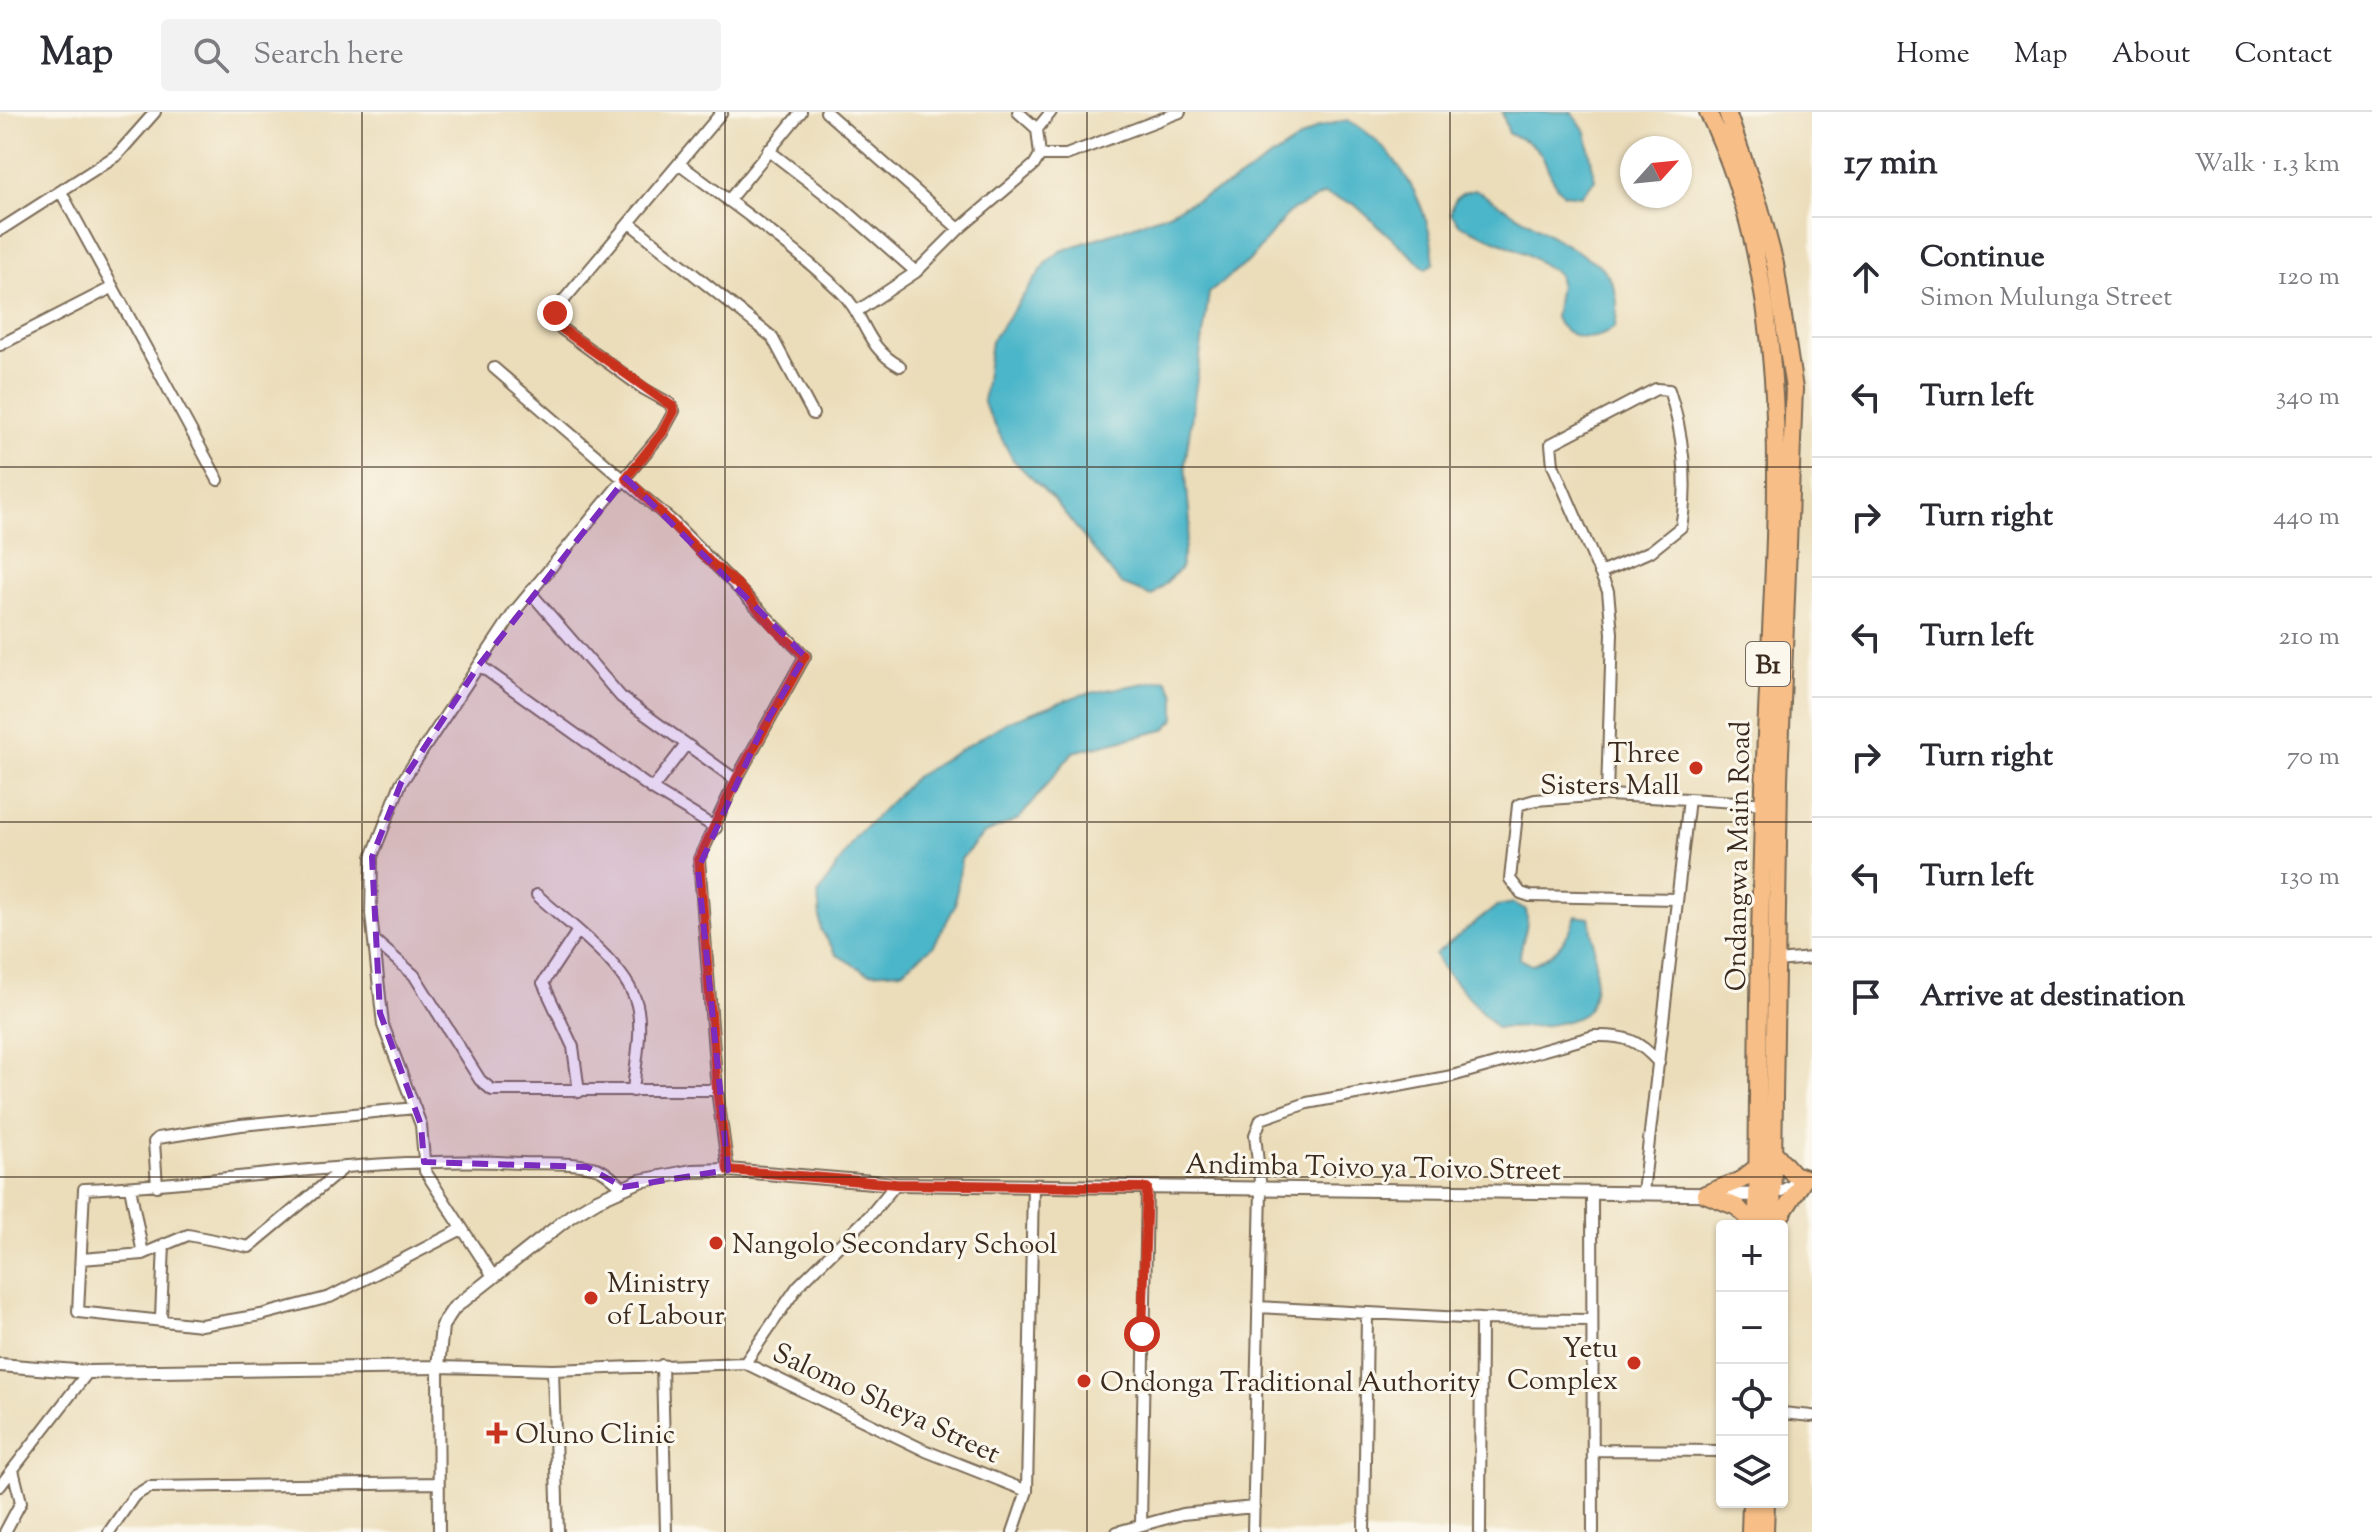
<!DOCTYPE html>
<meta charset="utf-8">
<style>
body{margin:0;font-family:"Sorts Mill Goudy",serif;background:#f2f2f3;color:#2b2b33}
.controls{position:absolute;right:24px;bottom:24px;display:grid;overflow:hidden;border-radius:8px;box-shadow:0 2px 6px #0004}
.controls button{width:72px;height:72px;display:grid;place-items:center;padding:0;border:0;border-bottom:2px solid #e1e1e2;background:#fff;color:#2b2b33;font:40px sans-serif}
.compass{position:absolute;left:1620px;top:24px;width:72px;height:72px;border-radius:50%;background:#fff;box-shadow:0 2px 6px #0004;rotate:63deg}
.stop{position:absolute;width:24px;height:24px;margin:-18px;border:6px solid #c8321e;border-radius:50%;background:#fff}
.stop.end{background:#c8321e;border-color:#fff;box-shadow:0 2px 8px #0008}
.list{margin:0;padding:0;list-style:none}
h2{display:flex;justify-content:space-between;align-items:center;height:104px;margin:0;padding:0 32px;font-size:34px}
h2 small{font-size:26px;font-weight:400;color:#7c7c81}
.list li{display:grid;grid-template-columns:52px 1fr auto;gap:24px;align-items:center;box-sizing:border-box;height:120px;padding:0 32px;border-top:2px solid #e1e1e2}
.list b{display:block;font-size:30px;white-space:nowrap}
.list p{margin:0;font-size:26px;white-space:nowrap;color:#7c7c81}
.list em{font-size:26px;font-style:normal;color:#7c7c81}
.icon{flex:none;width:44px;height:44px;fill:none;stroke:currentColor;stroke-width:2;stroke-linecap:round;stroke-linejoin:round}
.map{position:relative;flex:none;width:1812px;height:1420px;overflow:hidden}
header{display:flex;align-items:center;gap:48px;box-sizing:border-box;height:112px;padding:0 40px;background:#fff;border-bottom:2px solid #e1e1e2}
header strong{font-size:38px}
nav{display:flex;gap:44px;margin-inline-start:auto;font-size:28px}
.search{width:560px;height:72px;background:#f2f2f3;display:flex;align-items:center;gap:20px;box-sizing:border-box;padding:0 28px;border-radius:8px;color:#7c7c81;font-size:30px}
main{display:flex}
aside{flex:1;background:#fff}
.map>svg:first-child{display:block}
.water{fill:#4cb6c9;stroke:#447074;stroke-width:2}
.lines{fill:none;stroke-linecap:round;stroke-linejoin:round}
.minor-casing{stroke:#796955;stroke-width:14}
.tertiary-casing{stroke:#796955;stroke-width:16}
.primary-casing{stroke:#796955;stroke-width:20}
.minor{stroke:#fff;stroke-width:10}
.tertiary{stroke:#fff;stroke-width:12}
.primary{stroke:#f7be87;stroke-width:16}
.route{stroke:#c8321e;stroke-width:10}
.marked{fill:#7b2cbf;fill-opacity:0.2;stroke:#7b2cbf;stroke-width:6;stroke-dasharray:16 10;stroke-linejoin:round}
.grid{fill:none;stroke:#3b2a1e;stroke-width:2;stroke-opacity:0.55}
.poi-dot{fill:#c8321e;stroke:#fbf7ec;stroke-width:3}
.labels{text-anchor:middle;stroke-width:6;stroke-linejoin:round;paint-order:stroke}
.shield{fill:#fbf7ec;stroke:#75685c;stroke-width:2}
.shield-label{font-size:26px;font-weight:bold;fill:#3b2a1e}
.poi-label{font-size:28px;fill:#3b2a1e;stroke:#fbf7ec;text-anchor:start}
.street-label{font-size:28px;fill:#3b2a1e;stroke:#fbf7ec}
</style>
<header>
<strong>Map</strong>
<div class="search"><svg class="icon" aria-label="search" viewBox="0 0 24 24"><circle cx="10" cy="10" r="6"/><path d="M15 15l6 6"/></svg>Search here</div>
<nav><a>Home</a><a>Map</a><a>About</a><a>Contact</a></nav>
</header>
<main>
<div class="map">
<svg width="1812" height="1420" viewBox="0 0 1812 1420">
<rect width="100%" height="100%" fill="#fbf7ec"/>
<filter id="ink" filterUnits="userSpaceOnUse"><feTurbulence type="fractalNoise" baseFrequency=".0125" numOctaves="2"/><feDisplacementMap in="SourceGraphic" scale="16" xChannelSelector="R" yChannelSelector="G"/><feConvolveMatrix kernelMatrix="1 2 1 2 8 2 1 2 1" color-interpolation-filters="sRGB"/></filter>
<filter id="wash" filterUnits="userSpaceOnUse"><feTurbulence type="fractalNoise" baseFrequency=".006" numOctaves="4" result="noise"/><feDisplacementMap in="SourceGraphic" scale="32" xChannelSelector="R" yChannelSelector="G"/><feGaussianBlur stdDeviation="1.8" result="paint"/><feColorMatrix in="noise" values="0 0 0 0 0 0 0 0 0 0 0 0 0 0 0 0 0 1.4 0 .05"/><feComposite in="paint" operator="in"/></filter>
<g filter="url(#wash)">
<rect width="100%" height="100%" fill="#ebddba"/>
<path class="water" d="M1502 0H1571L1586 20 1595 68 1581 84 1564 82C1537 53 1555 37 1509 22Z
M1348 8C1398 36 1430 94 1434 151L1426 157 1354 92 1324 82 1289 100 1249 149 1209 181 1185 352 1190 411 1180 457 1152 484 1121 472 1054 388 1013 348 983 291 991 229 1048 149 1061 139 1166 102 1230 72 1318 15Z
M1476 78 1598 152C1617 170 1620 189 1615 215 1594 232 1569 229 1555 206L1560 171 1558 162 1525 141 1460 113 1451 102C1452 86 1461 80 1476 78Z
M1166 567 1175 583V607L1164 618 1073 640 1019 707 983 722 961 747 955 794 934 833 902 859 868 861 837 843 821 818 818 783 856 725 915 665 1009 609 1080 583Z
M1514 791 1526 798C1530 817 1520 828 1520 847L1532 853C1556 842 1567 829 1576 804L1589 806C1595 826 1602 890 1583 902 1565 915 1518 916 1496 916L1441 854 1435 842 1497 794Z"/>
</g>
<g filter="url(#ink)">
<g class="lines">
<defs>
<path id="minor" d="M826 0 959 117
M1018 0 1037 17
M768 38 842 95 916 160
M1040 43H1066L1180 0
M681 53C735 94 791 132 840 179 866 203 864 235 900 254
M62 82 218 368
M728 89 801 0
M631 112 772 225 813 302
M0 118 117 43 155 0
M856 200 916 160 959 117 1034 53 1040 43 1037 17 1051 0
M0 233 113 175
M494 256 672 409 805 544 736 668 699 747 717 978 728 1058
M1656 277 1669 278C1683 319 1689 373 1681 415L1651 439 1600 461 1553 353 1551 332Z
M1600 461 1608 479 1612 521 1607 683 1535 688 1518 693 1510 767 1521 781 1530 784 1676 787
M530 480 621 585 736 668
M479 553 652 677 716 716
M652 677 685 634
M1607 683 1689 687
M537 783C567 811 632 856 638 898 642 924 635 954 633 979
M577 820 543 871 573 935 579 980
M374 828 414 863 480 968 492 978H717
M1776 849 1812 846
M157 1074 154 1030 158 1026 241 1013 415 996
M130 1075 143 1142
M1592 1080 1593 1420
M1643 1080 1689 687 1767 692
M1773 1083 1812 1063
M462 1117 330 1185 261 1203 201 1213 78 1200 84 1077C229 1071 373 1043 520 1051 545 1052 575 1049 599 1057 608 1061 615 1069 623 1075
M82 1147 143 1142 188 1123 249 1135 345 1055
M493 1164 425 1059 421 1013 383 913 371 802 372 745 401 671 514 500 662 321 674 299 669 291 644 277 548 207 722 0
M1258 1195 1481 1207 1592 1208
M161 1206 164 1132
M745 1251 798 1174 872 1101 896 1072
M662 1253 666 1420
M553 1258 558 1420
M1782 1301 1812 1304
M1594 1338 1722 1339
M0 1374 88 1260
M1141 1413 1147 1076
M5 1420 21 1390 13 1358
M109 1420 134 1384 149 1375 438 1371
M439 1420 438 1255 553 1258 745 1251 926 1339 1027 1379
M1013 1420 1027 1379 1033 1074
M1117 1420 1182 1402 1254 1395
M1253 1420 1261 1078 1255 1023 1261 1007 1307 991 1452 964 1594 924C1625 923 1639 928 1659 951
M1364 1420 1367 1202
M1480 1420 1481 1207"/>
<path id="tertiary" d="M0 1253 88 1260 438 1255 442 1214 454 1196 572 1103 597 1088 640 1069 692 1059 728 1058 896 1072 1766 1083"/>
<path id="primary" d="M1708 0C1805 201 1772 434 1765 649 1759 804 1758 959 1757 1114
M1727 0 1760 96 1775 152 1794 277 1779 668 1772 1114
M1705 1082 1737 1095 1756 1114
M1705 1082 1741 1068 1757 1055
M1774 1114 1805 1066 1793 1062 1774 1040
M1750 1420 1751 1390
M1765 1420 1766 1390"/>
</defs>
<use href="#minor" class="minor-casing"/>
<use href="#tertiary" class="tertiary-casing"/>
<use href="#primary" class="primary-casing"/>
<use href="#minor" class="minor"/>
<use href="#tertiary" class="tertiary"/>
<use href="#primary" class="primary"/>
</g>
</g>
<g class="lines" filter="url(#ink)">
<path class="route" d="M555 201 548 207 673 295 674 299 662 321 626 366 711 451 737 472 775 517 805 544 736 668 699 747 717 978 728 1058 896 1072 1147 1076 1142 1222"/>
</g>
<path class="marked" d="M626 366 805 544 760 621 698 757 728 1058 623 1075 587 1055 424 1050 421 1013 380 901 372 745 401 671 479 553Z"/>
<path class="grid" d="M362 0V1420M725 0V1420M1087 0V1420M1450 0V1420M0 355H1812M0 710H1812M0 1065H1812"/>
<g class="poi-dot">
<circle cx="1696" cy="656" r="8"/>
<circle cx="716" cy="1131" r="8"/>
<circle cx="591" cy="1186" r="8"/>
<circle cx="1634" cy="1251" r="8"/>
<circle cx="1084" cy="1269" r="8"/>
<path d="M493 1309h8v8h8v8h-8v8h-8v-8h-8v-8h8z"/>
</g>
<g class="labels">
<rect class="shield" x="1746" y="530" width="44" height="44" rx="6"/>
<g class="shield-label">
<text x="1768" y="561">B1</text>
</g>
<g class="poi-label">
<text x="1680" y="650" text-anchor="end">Three<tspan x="1680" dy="32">Sisters Mall</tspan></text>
<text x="732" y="1141">Nangolo Secondary School</text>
<text x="607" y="1180">Ministry<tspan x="607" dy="32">of Labour</tspan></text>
<text x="1618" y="1245" text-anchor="end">Yetu<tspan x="1618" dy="32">Complex</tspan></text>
<text x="1100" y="1279">Ondonga Traditional Authority</text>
<text x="515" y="1331">Oluno Clinic</text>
</g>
<g class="street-label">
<text transform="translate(1737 744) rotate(-89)" y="10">Ondangwa Main Road</text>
<text transform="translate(1373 1054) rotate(1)" y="10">Andimba Toivo ya Toivo Street</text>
<text transform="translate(887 1290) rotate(25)" y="10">Salomo Sheya Street</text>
</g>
</g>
</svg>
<div class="controls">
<button>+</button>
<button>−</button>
<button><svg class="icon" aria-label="locate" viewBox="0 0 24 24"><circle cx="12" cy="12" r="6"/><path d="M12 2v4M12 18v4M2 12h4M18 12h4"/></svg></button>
<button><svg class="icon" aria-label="layers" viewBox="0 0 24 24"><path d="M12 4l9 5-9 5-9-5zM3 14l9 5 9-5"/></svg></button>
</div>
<svg class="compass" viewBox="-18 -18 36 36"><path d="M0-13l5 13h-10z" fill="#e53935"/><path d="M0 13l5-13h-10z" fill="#7c7c81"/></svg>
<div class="stop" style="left:1142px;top:1222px"></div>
<div class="stop end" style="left:555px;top:201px"></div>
</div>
<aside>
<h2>17 min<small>Walk · 1.3 km</small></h2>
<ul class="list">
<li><svg class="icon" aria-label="ahead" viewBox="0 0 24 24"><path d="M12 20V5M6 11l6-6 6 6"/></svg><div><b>Continue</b><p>Simon Mulunga Street</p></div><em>120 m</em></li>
<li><svg class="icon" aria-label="left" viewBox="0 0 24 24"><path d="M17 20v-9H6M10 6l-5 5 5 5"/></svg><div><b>Turn left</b></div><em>340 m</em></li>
<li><svg class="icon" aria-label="right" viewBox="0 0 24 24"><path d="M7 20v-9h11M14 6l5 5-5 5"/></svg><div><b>Turn right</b></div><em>440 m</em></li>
<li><svg class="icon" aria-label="left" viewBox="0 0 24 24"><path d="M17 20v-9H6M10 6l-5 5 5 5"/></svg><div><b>Turn left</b></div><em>210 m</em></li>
<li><svg class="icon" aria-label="right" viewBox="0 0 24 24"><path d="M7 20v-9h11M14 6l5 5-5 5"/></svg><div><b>Turn right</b></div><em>70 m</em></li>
<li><svg class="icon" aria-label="left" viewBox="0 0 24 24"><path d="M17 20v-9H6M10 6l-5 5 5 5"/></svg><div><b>Turn left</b></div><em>130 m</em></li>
<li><svg class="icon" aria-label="arrive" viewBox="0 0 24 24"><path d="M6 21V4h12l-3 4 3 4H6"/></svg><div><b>Arrive at destination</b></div></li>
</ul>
</aside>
</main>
